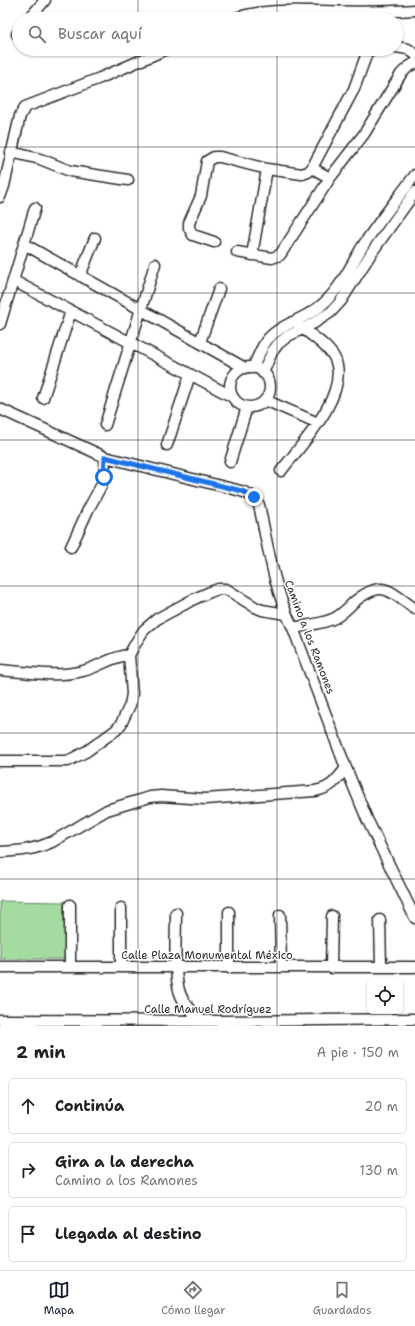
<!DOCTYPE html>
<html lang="es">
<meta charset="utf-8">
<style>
body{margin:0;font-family:"Shantell Sans",sans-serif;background:#f2f2f2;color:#202124}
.controls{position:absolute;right:12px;bottom:12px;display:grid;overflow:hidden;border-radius:6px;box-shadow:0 1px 3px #0004}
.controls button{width:36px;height:36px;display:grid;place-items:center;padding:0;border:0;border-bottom:1px solid #e0e0e0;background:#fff;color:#202124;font:20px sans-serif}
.stop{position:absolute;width:12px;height:12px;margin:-9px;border:3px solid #1a73e8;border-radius:50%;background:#fff}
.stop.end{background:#1a73e8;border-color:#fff;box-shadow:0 1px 4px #0008}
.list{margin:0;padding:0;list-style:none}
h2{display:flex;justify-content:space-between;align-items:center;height:52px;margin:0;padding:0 16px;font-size:17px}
h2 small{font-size:13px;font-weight:400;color:#757577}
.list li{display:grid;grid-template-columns:26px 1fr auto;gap:12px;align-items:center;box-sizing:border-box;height:56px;margin:0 8px 8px;padding:0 8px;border:1px solid #e0e0e0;border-radius:6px}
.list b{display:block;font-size:15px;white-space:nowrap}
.list p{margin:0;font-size:13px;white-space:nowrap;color:#757577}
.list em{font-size:13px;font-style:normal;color:#757577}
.icon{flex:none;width:22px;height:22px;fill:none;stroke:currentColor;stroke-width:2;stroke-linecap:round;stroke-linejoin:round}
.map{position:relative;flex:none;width:415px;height:1026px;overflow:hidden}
.search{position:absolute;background:#fff;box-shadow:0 1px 3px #0004;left:12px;right:12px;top:12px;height:44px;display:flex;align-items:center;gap:10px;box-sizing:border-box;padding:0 14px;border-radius:22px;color:#757577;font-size:15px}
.sheet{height:244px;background:#fff}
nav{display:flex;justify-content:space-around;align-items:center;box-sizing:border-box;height:56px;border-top:1px solid #e0e0e0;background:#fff;font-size:11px;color:#757577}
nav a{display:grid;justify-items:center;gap:2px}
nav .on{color:#111827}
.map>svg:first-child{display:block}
.green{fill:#a3dba0;stroke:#678366}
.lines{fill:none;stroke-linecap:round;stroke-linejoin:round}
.minor-casing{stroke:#2b2b2b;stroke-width:13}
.minor{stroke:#fff;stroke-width:10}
.route{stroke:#1a73e8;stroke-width:5}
.grid{fill:none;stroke:#2b2b2b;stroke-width:1;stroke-opacity:0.55}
.labels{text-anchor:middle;stroke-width:3;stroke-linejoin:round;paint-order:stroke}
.street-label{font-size:11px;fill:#2b2b2b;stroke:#fff}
</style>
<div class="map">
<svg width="415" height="1026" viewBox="0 0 415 1026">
<rect width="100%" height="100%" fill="#fff"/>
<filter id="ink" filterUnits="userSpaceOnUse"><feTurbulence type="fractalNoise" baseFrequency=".025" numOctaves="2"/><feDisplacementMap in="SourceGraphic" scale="8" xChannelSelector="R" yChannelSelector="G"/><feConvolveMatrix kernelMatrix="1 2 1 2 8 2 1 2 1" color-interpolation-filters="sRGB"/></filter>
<g filter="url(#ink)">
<path class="green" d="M0 901 64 902 65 959H0Z"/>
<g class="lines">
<defs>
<path id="minor" d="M29 19 45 0
M232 19C260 9 290 11 320 11 352 12 384 12 415 10
M17 34 19 31
M396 47 408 49 415 54
M11 152 40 159 70 171 128 180
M312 168 330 178 364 134 401 74 407 68 415 63
M0 197 4 186 20 116 25 107 100 78 167 49
M214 242 193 235 189 228V223L201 196 207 161 214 157H220L267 169 302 174 308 172 312 168 354 89 367 53 372 49
M24 244 245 368
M237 252 272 258 280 255 330 178
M252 255 267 169
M80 276 95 238
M14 281 233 397
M0 324 35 208
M200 342 219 289
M230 387a20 20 0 1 1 40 0a20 20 0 1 1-40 0Z
M253 368C257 358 261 348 267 340 282 322 309 319 325 302 342 286 352 263 364 244 380 220 398 198 415 175
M263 373 272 352 278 344 288 336 314 323 331 312 341 301 372 252 415 192
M43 398 71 311
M265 400 318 423
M0 409 105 457 241 491C250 494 255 497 259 505 268 546 274 590 293 628L346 768 367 819 415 918
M105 425 155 264
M167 445 190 375
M230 462 247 407
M281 471C301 445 350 394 335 359 330 347 309 334 299 325
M71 547 88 510 101 486 104 477 105 457
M293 628C307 625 323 624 335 618 342 614 348 608 354 602 383 578 389 591 415 609
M0 670C27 672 57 678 83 671 99 667 112 656 129 655
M0 761H68L87 751 116 730 121 724 130 705 132 694 129 655 138 639 144 630 157 619 194 599 210 592 218 589H226L255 607 262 610 286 614
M0 852C19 851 34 850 52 842L107 810 150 797 161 796 205 799 315 791C331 788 336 781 346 768
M229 912V968
M176 913C176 934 173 978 181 996 185 1005 194 1013 200 1020
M280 915 281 967
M380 920 381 967
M70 966V905
M0 967H415
M121 967V908
M331 968 332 916
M0 1020 224 1021 415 1019"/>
</defs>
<use href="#minor" class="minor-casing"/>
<use href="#minor" class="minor"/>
</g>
</g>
<g class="lines" filter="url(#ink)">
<path class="route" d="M104 477 105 457 242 491 254 497"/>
</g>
<path class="grid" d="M138 0V19M277 0V19M138 49V1026M277 49V1026M0 147H415M0 293H415M0 440H415M0 586H415M0 733H415M0 879H415"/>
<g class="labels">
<g class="street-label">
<text transform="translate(310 637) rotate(69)" y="4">Camino a los Ramones</text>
<text x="207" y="959">Calle Plaza Monumental México</text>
<text x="208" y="1013">Calle Manuel Rodríguez</text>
</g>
</g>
</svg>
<div class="controls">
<button><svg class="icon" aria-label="locate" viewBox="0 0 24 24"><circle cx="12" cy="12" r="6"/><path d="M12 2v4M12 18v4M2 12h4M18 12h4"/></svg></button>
</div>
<div class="stop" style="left:104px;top:477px"></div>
<div class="stop end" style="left:254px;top:497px"></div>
<div class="search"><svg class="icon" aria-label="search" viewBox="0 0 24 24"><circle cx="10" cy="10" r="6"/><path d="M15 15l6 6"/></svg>Buscar aquí</div>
</div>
<section class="sheet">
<h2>2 min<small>A pie · 150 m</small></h2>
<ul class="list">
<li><svg class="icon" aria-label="ahead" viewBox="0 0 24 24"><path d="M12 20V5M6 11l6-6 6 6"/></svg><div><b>Continúa</b></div><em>20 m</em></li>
<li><svg class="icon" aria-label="right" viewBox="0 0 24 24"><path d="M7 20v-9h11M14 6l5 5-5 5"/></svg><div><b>Gira a la derecha</b><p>Camino a los Ramones</p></div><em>130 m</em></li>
<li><svg class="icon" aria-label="arrive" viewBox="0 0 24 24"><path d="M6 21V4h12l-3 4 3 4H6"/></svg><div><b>Llegada al destino</b></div></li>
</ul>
</section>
<nav>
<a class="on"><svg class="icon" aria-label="map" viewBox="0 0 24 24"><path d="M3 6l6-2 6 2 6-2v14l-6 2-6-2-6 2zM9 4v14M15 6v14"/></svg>Mapa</a>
<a><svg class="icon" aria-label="directions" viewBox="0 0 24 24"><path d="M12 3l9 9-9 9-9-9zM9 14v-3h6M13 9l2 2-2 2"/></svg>Cómo llegar</a>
<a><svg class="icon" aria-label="saved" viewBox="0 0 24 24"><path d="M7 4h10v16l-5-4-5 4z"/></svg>Guardados</a>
</nav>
